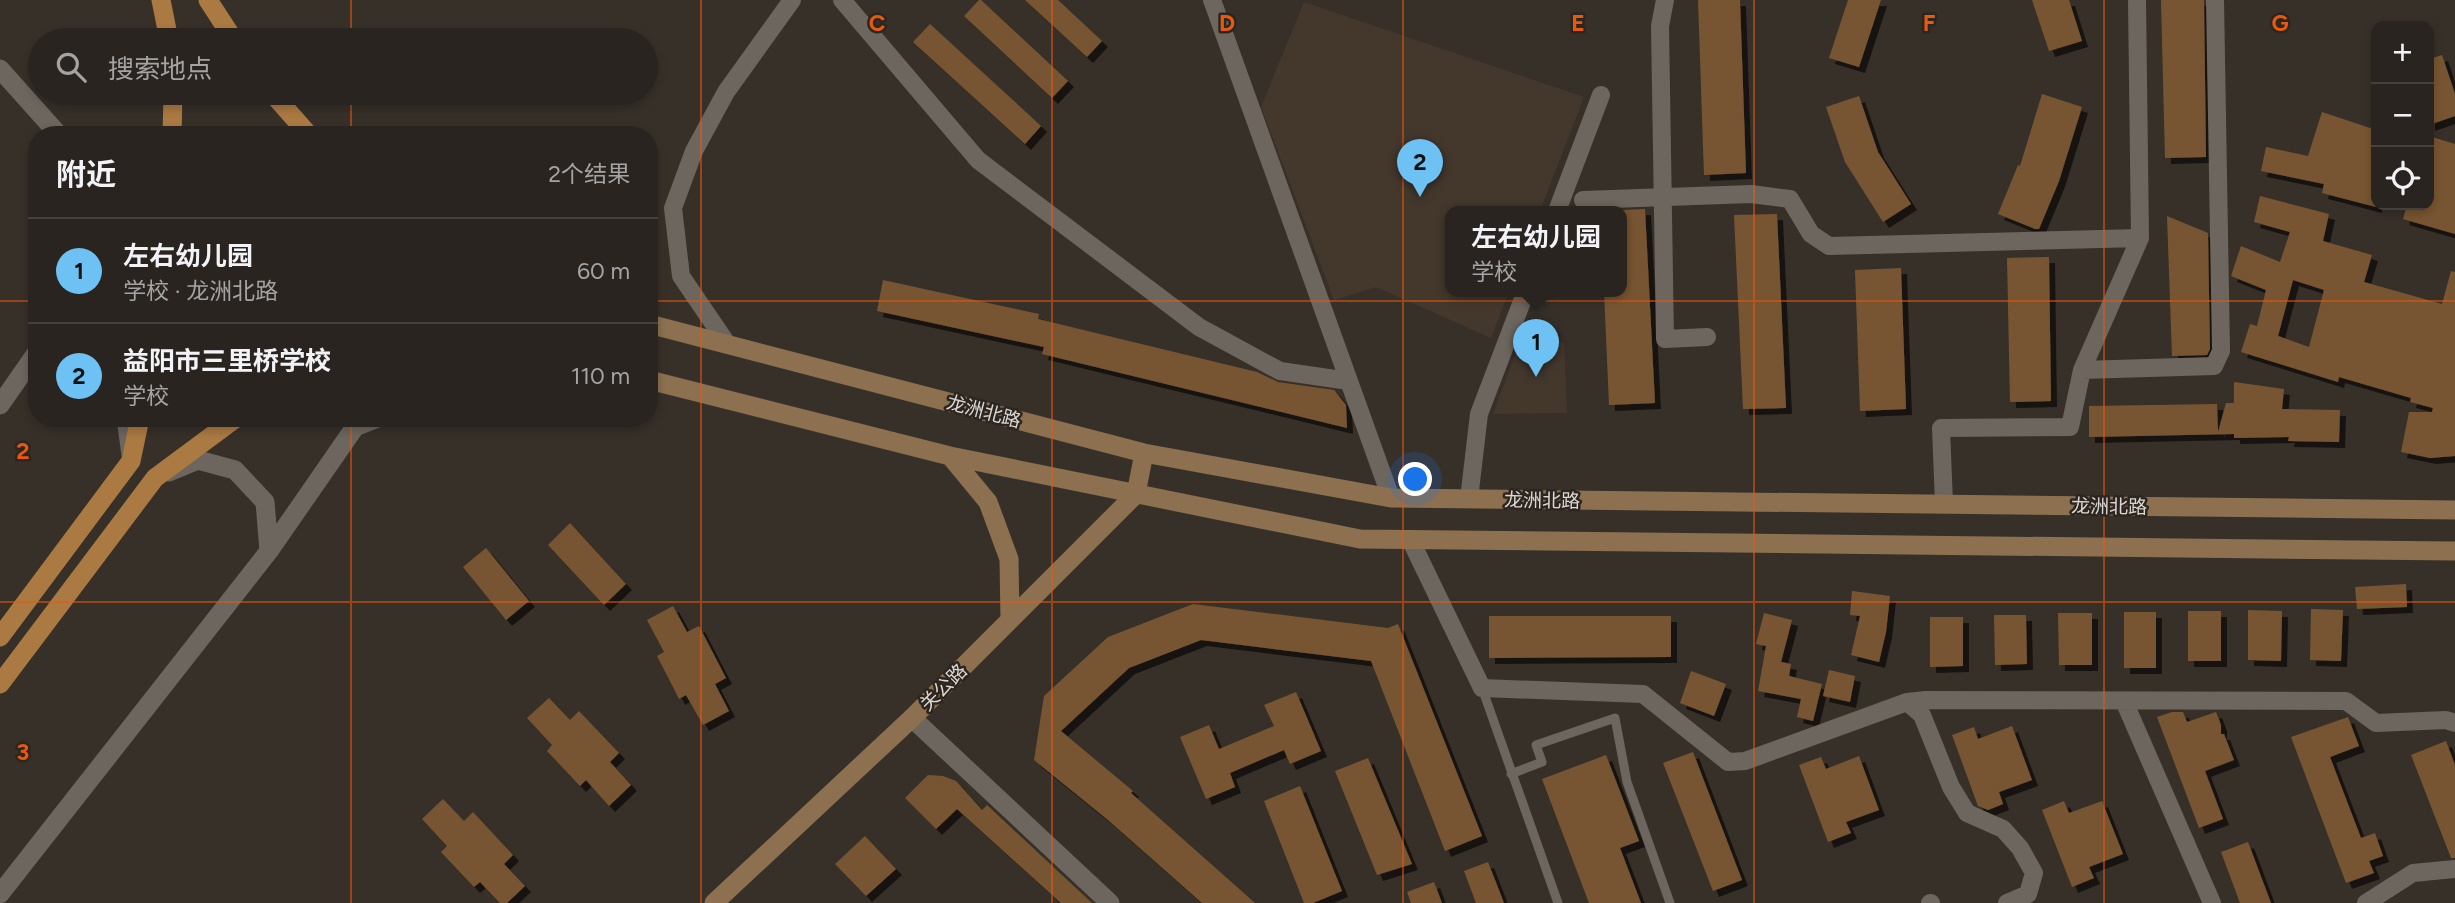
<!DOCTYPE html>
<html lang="zh">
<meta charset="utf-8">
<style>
body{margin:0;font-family:Figtree,"Noto Sans SC",sans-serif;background:#35302c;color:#f1f3f6}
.controls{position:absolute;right:21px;top:21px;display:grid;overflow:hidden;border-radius:14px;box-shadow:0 4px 10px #0003}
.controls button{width:63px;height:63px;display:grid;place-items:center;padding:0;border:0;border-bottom:2px solid #45413d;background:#29241f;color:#f1f3f6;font:35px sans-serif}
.you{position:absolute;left:1416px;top:480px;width:24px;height:24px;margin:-18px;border:5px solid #fff;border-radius:50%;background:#1a73e8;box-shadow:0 0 0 10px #1a73e833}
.badge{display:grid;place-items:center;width:46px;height:46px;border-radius:50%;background:#6ec2f3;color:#111;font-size:23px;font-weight:700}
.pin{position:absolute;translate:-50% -58px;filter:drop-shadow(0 2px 4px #0008)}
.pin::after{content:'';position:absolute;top:37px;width:24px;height:21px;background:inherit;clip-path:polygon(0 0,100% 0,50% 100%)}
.popup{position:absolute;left:1445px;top:206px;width:182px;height:91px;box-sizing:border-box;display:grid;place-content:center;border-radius:14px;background:#29241f;filter:drop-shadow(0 2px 5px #0005);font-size:23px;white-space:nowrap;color:#a5a4a4}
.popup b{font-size:26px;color:#f1f3f6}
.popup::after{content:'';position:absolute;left:50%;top:100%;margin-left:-14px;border:14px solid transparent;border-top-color:#29241f}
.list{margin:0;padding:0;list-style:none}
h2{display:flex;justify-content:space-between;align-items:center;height:91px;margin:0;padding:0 28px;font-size:30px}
h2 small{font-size:23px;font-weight:400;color:#a5a4a4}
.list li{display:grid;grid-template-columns:46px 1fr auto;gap:21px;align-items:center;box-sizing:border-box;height:105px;padding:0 28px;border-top:2px solid #45413d}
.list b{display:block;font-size:26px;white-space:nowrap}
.list p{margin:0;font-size:23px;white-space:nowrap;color:#a5a4a4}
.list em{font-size:23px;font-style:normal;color:#a5a4a4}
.icon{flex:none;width:38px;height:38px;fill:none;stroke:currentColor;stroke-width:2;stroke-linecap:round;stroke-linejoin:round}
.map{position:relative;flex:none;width:2455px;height:903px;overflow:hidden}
.search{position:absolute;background:#29241f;box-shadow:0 4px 10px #0003;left:28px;top:28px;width:630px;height:77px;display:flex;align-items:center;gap:18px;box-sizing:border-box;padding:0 24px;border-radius:38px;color:#a5a4a4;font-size:26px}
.panel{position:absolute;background:#29241f;box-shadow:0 4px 10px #0003;left:28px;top:126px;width:630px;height:301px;border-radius:28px}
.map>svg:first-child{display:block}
.built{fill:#44382d}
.building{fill:#785530;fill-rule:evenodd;filter:url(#shadow)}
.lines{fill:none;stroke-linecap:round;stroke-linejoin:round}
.service{stroke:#6d665f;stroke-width:9}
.minor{stroke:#6d665f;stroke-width:18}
.tertiary{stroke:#6d665f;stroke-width:19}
.secondary{stroke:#8c7050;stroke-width:19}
.primary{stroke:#ab7a42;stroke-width:19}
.grid{fill:none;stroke:#e8590c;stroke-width:2;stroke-opacity:0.55}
.labels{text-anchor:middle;stroke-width:5;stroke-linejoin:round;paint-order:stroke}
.street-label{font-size:19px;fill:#dbd7d3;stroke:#2d2620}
.grid-label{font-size:23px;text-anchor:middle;font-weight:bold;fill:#e8590c;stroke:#2d2620;stroke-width:5;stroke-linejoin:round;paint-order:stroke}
</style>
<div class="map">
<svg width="2455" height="903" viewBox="0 0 2455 903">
<defs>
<filter id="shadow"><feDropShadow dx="6" dy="6" stdDeviation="0" flood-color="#0009"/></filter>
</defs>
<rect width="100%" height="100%" fill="#373029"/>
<path class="built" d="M1304 2 1584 97 1540 211H1450V291H1509L1491 338 1376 287 1334 300 1261 107Z
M1520 342H1564L1567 413 1493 414Z"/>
<path class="building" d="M979 0H981L1068 81 1052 98 964 16Z
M1025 0H1058L1102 41 1087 57Z
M1698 0H1740L1746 173 1704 175Z
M1848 0H1881L1859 67 1829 58Z
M2032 0H2069L2082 41 2049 51Z
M2161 0H2204L2206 157 2165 158Z
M930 24 1041 126 1025 144 913 42Z
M2442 55 2455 94V116L2429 125V59Z
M2042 94 2082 107 2059 181 2039 229H2035L1998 214 2018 165 2020 166Z
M1859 96 1878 152 1911 204 1883 222 1845 162 1826 107Z
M2322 112 2376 130V207L2322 193 2324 184 2261 171 2266 147 2308 156Z
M2429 136 2455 144V234L2403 219 2407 205H2429Z
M2260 196 2329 214 2323 241 2372 255 2364 282 2442 304 2451 271 2455 272V456L2430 458 2401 452 2409 412H2432L2433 408 2410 402 2411 398 2339 377 2338 382 2241 352 2250 324 2257 326 2266 290 2231 276 2241 246 2280 262 2290 232 2254 222ZM2293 280 2324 290 2309 347 2278 336Z
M1645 209 1655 403 1609 405 1604 291H1622V210Z
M1777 214 1786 408 1743 409 1734 215Z
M2167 216 2208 233 2210 349 2207 355 2172 356Z
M2049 257 2051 401 2010 402 2007 258Z
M1901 268 1906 409 1860 411 1855 270Z
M883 280 1039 314 1038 319 1257 372 1278 382 1334 390 1346 405 1347 428 1042 354 1044 347 877 311Z
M2234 382 2284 389 2282 409 2340 410 2339 442 2288 441 2289 437 2234 438V434L2089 437V406L2217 404 2218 432 2226 403H2234Z
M570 523 626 584 604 605 548 545Z
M486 548 529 601 506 620 463 567Z
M2406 584 2407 607 2357 609 2355 587Z
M1852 591 1890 596 1886 632 1879 662 1851 655 1860 616 1850 615Z
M1193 604 1388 628 1398 624 1482 836 1445 851 1371 661 1201 640 1129 668 1061 731 1133 791 1131 793 1255 903H1202L1108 820 1034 760 1044 696 1108 637Z
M673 606 687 632 699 626 726 678 715 684 729 711 703 725 686 695 679 699 672 685 657 656 664 652 647 620Z
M2311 609 2343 610 2341 661 2310 660Z
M2248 610 2282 611 2281 661 2248 660Z
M2188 611H2221V661H2188Z
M2124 612H2156V668H2124Z
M1764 613 1792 620 1781 662 1791 664 1789 676 1822 684 1813 721 1797 717 1801 699 1758 691 1766 646 1756 644Z
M2058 613H2092V665H2059Z
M1994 615H2026L2027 664 1995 665Z
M1489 616H1671V657L1489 658Z
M1930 617H1963V666L1930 667Z
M1829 670 1855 676 1850 702 1823 696Z
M1691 671 1726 684 1714 716 1680 703Z
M1296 692 1321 751 1290 764 1284 750 1230 773 1235 787 1206 799 1180 737 1209 725 1219 749 1274 726 1264 705Z
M549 698 570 720 579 711 619 753 610 762 631 785 609 806 586 780 580 786 547 751 552 745 527 718Z
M2172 712H2183L2187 722 2216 712 2221 725V734H2224L2234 760 2205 771 2223 819 2199 828 2157 717Z
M2348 717 2359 746 2330 757 2361 838 2375 833 2383 856 2369 861 2374 873 2346 883 2291 737Z
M2012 726 2032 780 1999 792 2003 804 1988 810 1978 806 1952 735 1974 727 1978 739Z
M2446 741 2455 765V858H2451L2411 755Z
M1693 752 1742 880 1713 891 1663 763Z
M1606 755 1639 841 1620 848 1641 903H1589L1542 779Z
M1859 756 1879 810 1846 822 1851 833 1828 842 1799 765 1821 757 1826 769Z
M1368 758 1412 864 1377 875 1335 771Z
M928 775 943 776 956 781 982 810 987 805 1092 903H1061L957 809 936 829 905 798Z
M1300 786 1342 891 1313 903H1304L1264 801Z
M443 799 464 821 473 812 513 855 504 864 525 886 507 903H500L480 882 474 887 441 852 447 846 422 819Z
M2064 801 2069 813 2102 801 2123 854 2089 867 2094 878 2072 887 2042 810Z
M865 836 896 869 866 896 835 864Z
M2248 842 2271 903H2240L2221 852Z
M1488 862 1504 903H1476L1464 871Z
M1434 882 1442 903H1411L1407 892Z"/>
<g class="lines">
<path class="service" d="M1482 688 1558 903
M1511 774 1542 762 1536 745 1615 718 1627 782 1670 903"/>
<path class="minor" d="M842 0 978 160 1199 327 1280 371 1349 381
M1212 0 1391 498
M1665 0 1660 26 1665 339 1707 337
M2137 0 2140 238
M1583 200 1751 194 1790 199 1811 234 1829 246 2140 238 2082 370
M1557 211 1601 95
M728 345 681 276 673 208 694 151 726 92 792 0
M1469 499 1479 414 1526 291
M1944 504 1941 428 2070 427 2082 370 2214 366 2221 351 2215 0
M1410 539 1482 688 1643 694 1728 762 1745 761 1907 702 1926 700 2346 701 2376 723 2446 720 2455 723
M2124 701 2212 903
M1907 702 1922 715 1951 787 1967 813 2003 829 2020 848 2034 873 2028 894 2007 903
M1930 903H1931
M2366 903 2413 873 2455 869"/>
<path class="tertiary" d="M0 69 59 135
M0 405 37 352
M126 418 131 455
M355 427 378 418
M169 472 198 460 235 470 265 502 269 551
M912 718 1110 903
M0 894 269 551 355 427 354 418"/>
<path class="secondary" d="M649 324 1144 453 1391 498 2455 510
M649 380 950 456 1360 539 2455 551
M950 456 988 502 1009 559 1010 620
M714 903 912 718 1136 494 1144 453"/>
<path class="primary" d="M161 0 169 40
M208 0 234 40
M272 93 309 135
M172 135 173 93
M0 637 131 461 140 418
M0 684 155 478 236 418"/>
</g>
<path class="grid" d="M351 0V40M701 0V903M1052 0V903M1403 0V903M1754 0V903M2104 0V903M351 93V135M0 301H37M649 301H2455M351 418V903M0 602H2455"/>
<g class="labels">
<g class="street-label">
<text transform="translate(984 411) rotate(15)" y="7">龙洲北路</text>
<text transform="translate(1542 500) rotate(1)" y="7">龙洲北路</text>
<text transform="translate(2109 506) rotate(1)" y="7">龙洲北路</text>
<text transform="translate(943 687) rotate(-45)" y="7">关公路</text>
</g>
</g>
<g class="grid-label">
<text x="877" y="31">C</text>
<text x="1227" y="31">D</text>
<text x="1578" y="31">E</text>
<text x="1929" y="31">F</text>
<text x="2280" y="31">G</text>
<text x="23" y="459">2</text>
<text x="23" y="760">3</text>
</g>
</svg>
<div class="controls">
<button>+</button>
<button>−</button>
<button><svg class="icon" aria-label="locate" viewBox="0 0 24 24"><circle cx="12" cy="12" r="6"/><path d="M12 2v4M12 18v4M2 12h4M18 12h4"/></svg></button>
</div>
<div class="you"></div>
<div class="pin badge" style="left:1536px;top:377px">1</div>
<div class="popup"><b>左右幼儿园</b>学校</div>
<div class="pin badge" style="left:1420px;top:197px">2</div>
<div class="search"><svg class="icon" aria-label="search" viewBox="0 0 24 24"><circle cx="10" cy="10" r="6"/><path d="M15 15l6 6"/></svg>搜索地点</div>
<section class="panel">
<h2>附近<small>2个结果</small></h2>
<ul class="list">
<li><span class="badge">1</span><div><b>左右幼儿园</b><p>学校 · 龙洲北路</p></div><em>60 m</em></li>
<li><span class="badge">2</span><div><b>益阳市三里桥学校</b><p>学校</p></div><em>110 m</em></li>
</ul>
</section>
</div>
